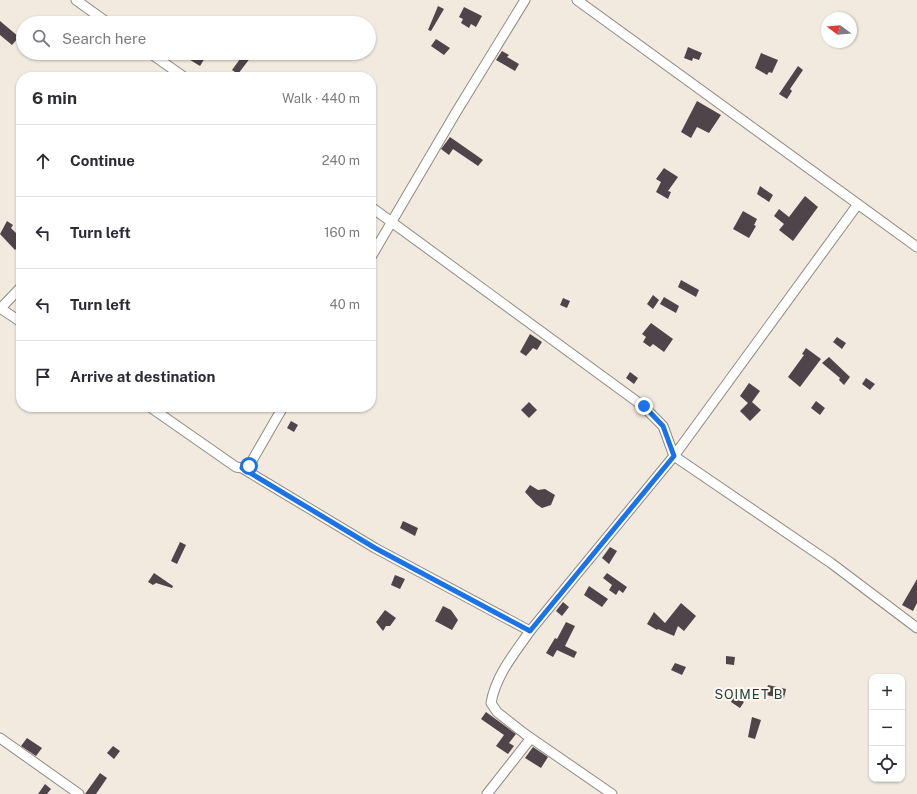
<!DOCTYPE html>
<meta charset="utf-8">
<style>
body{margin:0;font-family:"Public Sans",sans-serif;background:#f2f2f3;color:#2b2b33}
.controls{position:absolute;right:12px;bottom:12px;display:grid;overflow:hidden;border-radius:8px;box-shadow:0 1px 3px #0004}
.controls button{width:36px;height:36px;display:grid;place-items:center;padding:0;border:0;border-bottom:1px solid #e1e1e2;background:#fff;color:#2b2b33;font:20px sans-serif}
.compass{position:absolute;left:821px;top:12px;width:36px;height:36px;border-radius:50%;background:#fff;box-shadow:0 1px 3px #0004;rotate:286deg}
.stop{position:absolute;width:12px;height:12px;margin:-9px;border:3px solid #1a73e8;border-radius:50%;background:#fff}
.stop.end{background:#1a73e8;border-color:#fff;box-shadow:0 1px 4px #0008}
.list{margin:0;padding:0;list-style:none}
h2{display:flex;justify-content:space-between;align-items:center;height:52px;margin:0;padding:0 16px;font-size:17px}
h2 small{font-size:13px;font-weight:400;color:#7c7c81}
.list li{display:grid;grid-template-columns:26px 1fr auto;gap:12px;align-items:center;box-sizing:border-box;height:72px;padding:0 16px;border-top:1px solid #e1e1e2}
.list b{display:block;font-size:15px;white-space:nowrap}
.list em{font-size:13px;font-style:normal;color:#7c7c81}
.icon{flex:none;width:22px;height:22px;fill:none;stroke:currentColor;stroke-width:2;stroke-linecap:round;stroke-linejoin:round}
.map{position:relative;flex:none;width:917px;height:794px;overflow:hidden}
.search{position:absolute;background:#fff;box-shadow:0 1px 3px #0004;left:16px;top:16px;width:360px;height:44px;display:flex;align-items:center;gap:10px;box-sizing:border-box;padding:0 14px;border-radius:22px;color:#7c7c81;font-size:15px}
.panel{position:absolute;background:#fff;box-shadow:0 1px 3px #0004;left:16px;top:72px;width:360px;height:340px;border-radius:16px}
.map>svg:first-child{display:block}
.building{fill:#4f4449}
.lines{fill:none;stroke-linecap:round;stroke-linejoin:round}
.minor-casing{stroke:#918a80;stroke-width:11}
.minor{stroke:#fff;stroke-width:9}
.route{stroke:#1a73e8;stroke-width:5}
.labels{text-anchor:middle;stroke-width:4;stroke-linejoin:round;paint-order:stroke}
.quarter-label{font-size:13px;letter-spacing:1px;fill:#1c3f40;stroke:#fef8ef}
</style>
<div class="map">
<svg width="917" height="794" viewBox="0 0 917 794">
<rect width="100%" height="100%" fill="#f2eadf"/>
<path class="building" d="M438 6 444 9 431 31 428 30Z
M464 7 482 16 476 27 471 24 469 28 461 23 463 19 459 17Z
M0 21 19 37 12 45 0 35Z
M436 39 450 48 444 55 431 46Z
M688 47 702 53 699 60 693 58 692 61 684 58Z
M502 51 509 55 507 57 519 64 515 71 496 60Z
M191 53H201L206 56 200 66 187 58Z
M241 53H254L238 74 232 70 240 59 237 57Z
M761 53 778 60 772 73 769 72 767 75 755 68Z
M798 66 803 70 790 89 792 91 787 99 779 94Z
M697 101 721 115 709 133 697 127 691 138 681 132Z
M450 137 483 160 478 166 453 149 449 155 441 149Z
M664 168 678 177 668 191 671 192 668 199 656 192 661 182 656 179Z
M760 186 773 195 769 202 757 194Z
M805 196 818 207 793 241 779 230 784 224 774 216 779 209 789 217Z
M743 211 757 219 754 225 756 226 749 238 733 229Z
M7 221 13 225 11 228 21 238V244L15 250 0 234Z
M681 280 699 290 696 297 678 287Z
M653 295 659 300 653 309 647 304Z
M664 297 679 306 676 313 660 304Z
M563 298 570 301 567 308 560 305Z
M651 323 673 339 664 352 653 344 650 347 643 342 646 337 642 334Z
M530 334 542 342 537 350 533 348 526 356 520 352Z
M837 337 846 343 842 349 833 342Z
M806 348 821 359 800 387 788 377 804 355 802 354Z
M829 357 850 377 844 385 839 380 840 378 822 363Z
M630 372 638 378 634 384 626 378Z
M866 378 875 384 870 390 862 384Z
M749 383 760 391 752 402 761 410 750 421 740 411 748 403 740 396Z
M816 401 825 408 820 415 811 408Z
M529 402 537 410 529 418 521 410Z
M291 421 298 425 294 432 287 428Z
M530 485 538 490 545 489 555 495 551 505 542 508 536 504 525 492Z
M403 521 418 528 415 536 400 528Z
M180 542 186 545 177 564 171 561Z
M610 547 617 551 609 564 602 558Z
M154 573 173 586 172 588 156 583 153 585 148 582Z
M607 573 627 587 623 593 619 590 616 595 609 590 612 585 603 578Z
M395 575 405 579 400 589 391 585Z
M917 579V603L913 611 902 605Z
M589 586 608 599 602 607 584 595Z
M563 602 569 607 562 616 556 611Z
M681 603 696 616 684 631 678 626 674 636 658 629 657 630 647 624 654 612 665 623Z
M443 606 451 610 458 620 452 630 435 621Z
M385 610 396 618 390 626H386L383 631 376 622Z
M566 622 575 626 565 646 577 652 574 658 557 650 553 657 546 653 555 638 557 639Z
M726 656 735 657 734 665 726 664Z
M675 663 686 667 682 675 671 670Z
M768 685 786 689 784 698 765 695Z
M734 696 744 702 740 708 731 702Z
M486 712 516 734 509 743 514 746 508 754 496 746 504 735 481 719Z
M752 717 761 720 755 739 748 737Z
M27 738 42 748 36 756 21 746Z
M113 746 120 751 114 759 107 753Z
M533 747 548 757 541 768 525 758Z
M100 773 107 778 96 794H85Z
M45 784 51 789 47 794H38Z"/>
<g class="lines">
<defs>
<path id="minor" d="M76 0 108 23
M577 0 917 247
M150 53 184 77
M371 207 643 406 663 426 674 456 831 563 917 628
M371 257 455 114 525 0
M0 308 21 322
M1 308 21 287
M150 407 236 467 242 468 249 466 283 407
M242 468 375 548 530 631 674 456 858 204
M530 631C514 654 496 675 491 703L497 712 525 734 612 794
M0 738 79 794
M487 794 531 738"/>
</defs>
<use href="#minor" class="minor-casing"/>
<use href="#minor" class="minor"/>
</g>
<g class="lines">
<path class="route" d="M249 466 242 468 375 548 530 631 674 456 663 426 644 406"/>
</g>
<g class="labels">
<g class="quarter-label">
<text x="749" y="699">SOIMET B</text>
</g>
</g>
</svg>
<div class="controls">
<button>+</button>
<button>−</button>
<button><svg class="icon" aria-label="locate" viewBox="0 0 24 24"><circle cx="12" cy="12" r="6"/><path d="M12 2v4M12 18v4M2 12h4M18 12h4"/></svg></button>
</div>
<svg class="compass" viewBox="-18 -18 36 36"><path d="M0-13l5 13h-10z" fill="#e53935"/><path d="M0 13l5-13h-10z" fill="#7c7c81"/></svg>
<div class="stop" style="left:249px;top:466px"></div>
<div class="stop end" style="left:644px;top:406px"></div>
<div class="search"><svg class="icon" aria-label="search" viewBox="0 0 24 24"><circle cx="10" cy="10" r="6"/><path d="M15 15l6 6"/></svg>Search here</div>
<section class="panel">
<h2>6 min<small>Walk · 440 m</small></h2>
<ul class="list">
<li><svg class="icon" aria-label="ahead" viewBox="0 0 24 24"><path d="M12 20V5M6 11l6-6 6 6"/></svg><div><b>Continue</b></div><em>240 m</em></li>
<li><svg class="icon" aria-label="left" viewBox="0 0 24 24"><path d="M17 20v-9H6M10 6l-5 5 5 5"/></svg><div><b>Turn left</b></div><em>160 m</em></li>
<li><svg class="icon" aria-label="left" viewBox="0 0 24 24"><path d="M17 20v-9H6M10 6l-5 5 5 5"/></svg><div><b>Turn left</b></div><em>40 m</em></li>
<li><svg class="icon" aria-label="arrive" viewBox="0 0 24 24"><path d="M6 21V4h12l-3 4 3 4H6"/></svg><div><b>Arrive at destination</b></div></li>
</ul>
</section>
</div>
